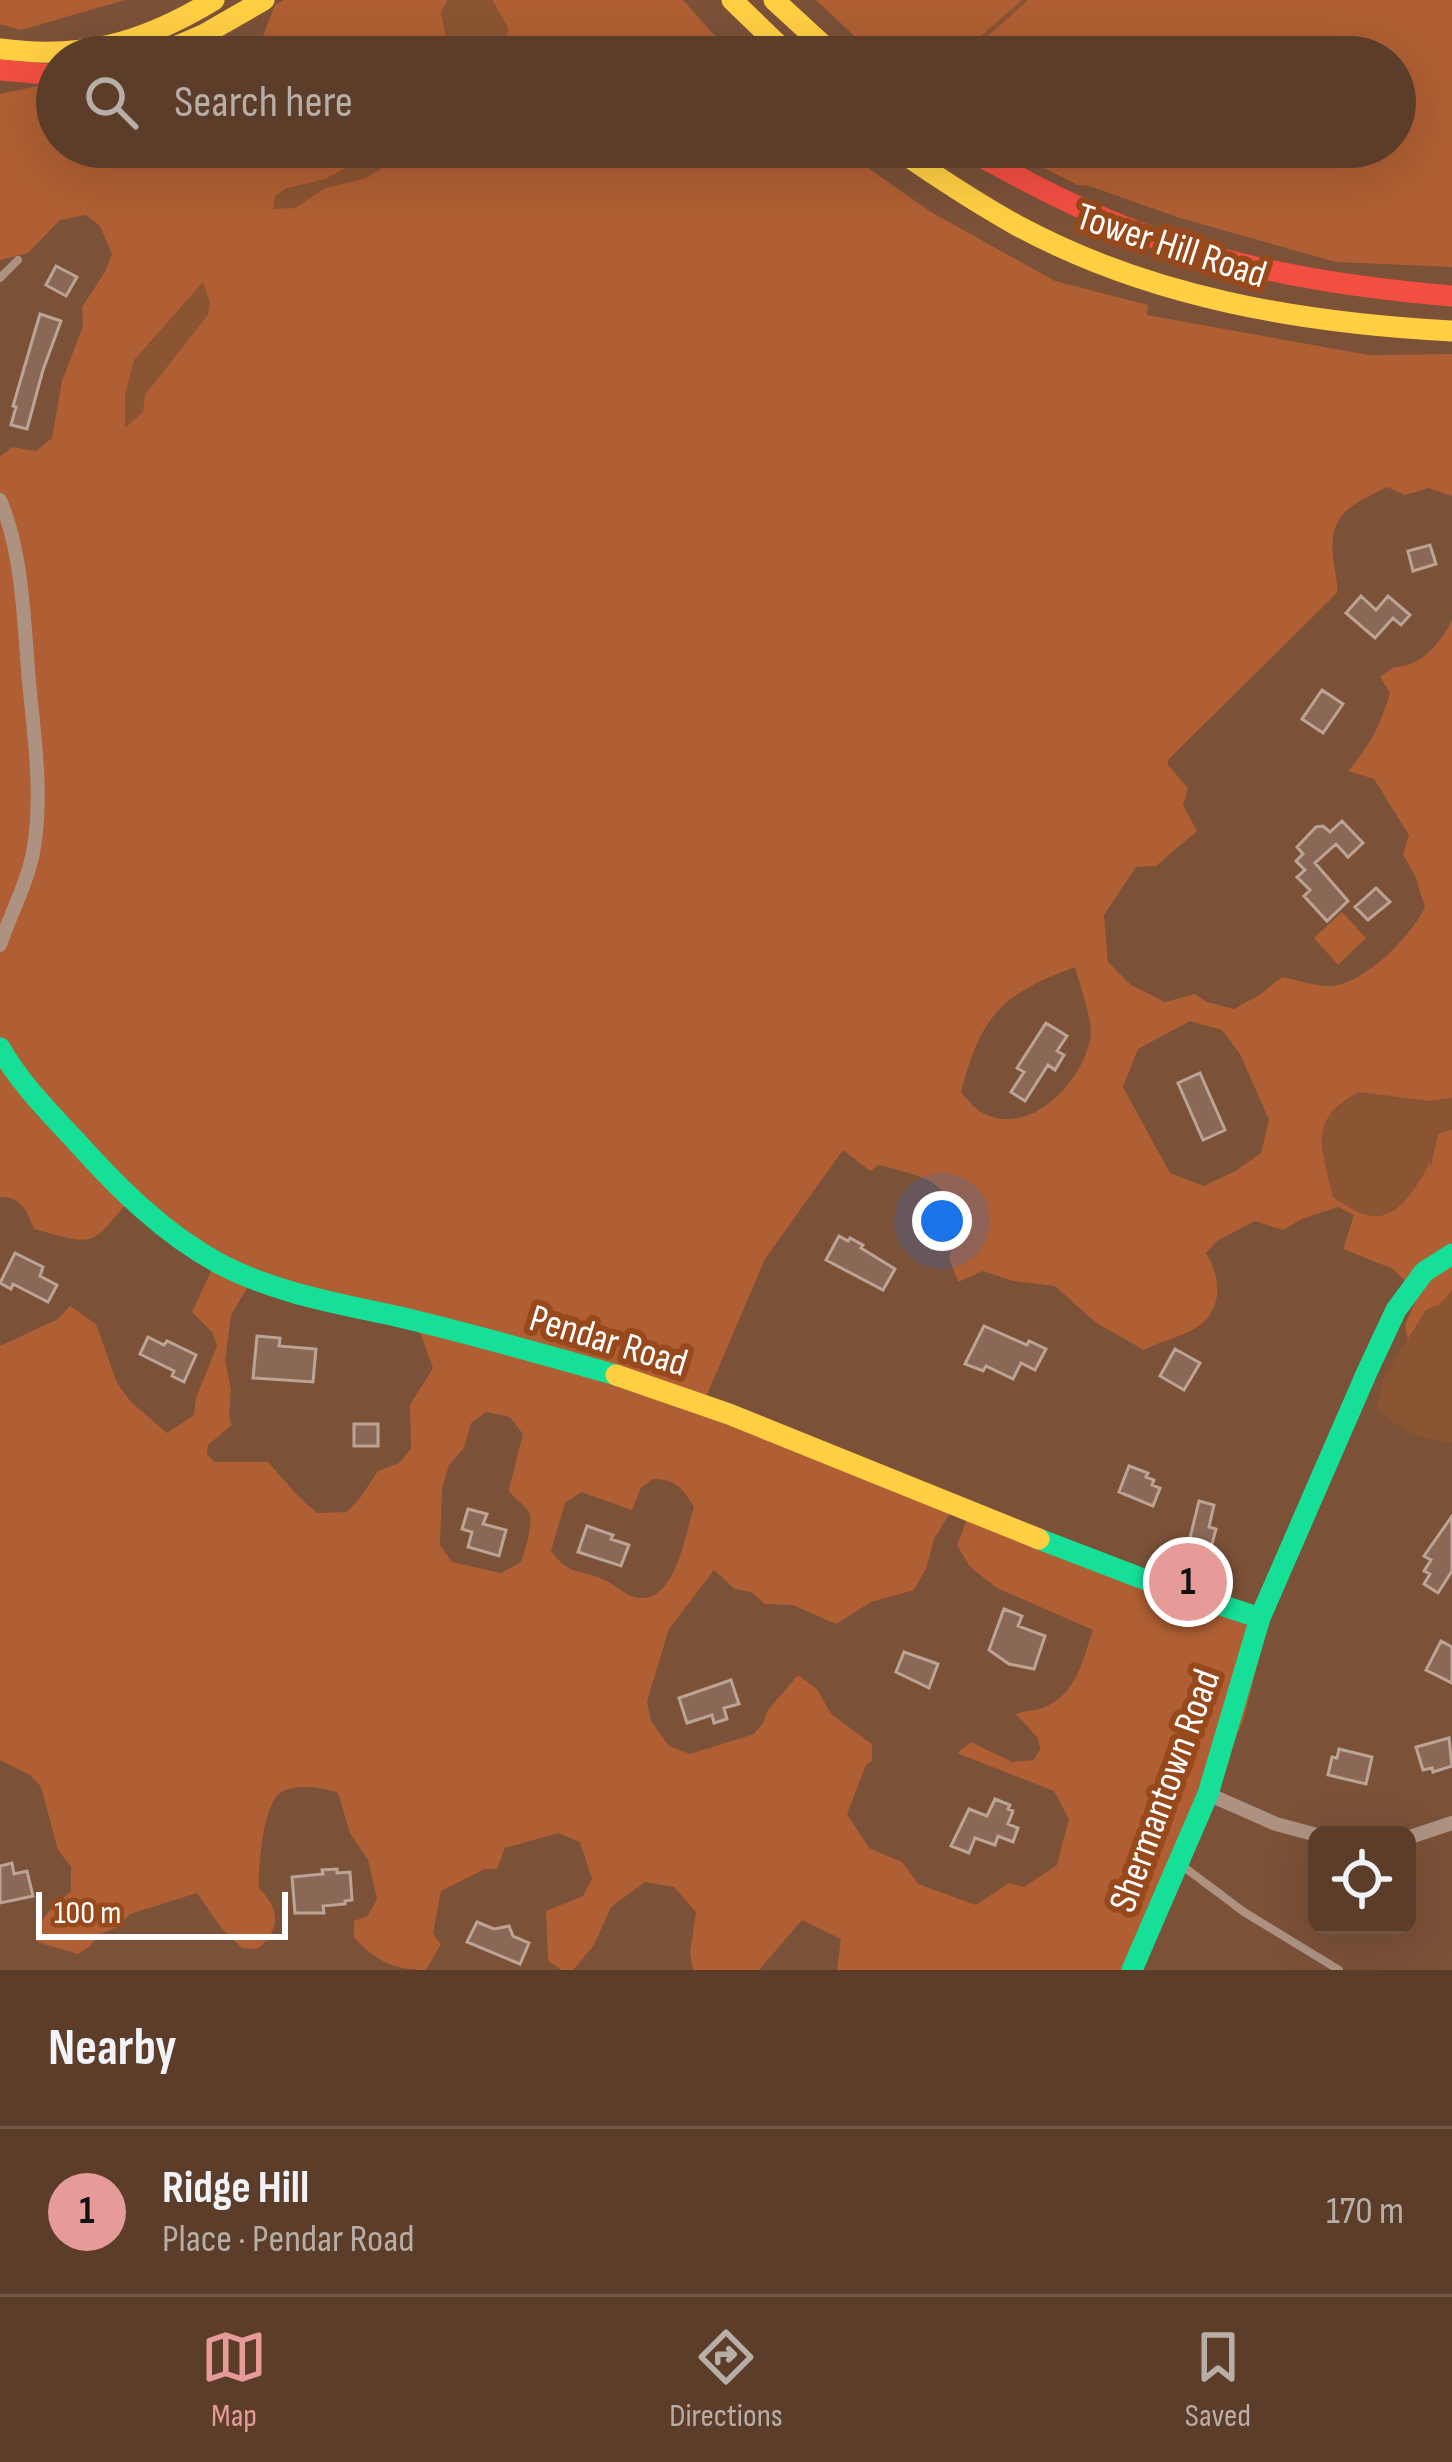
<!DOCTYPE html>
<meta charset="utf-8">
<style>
body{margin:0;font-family:"Sofia Sans Condensed",sans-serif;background:#654836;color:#f1f3f6}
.controls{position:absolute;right:36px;bottom:36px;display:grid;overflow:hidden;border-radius:18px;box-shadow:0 12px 48px #0002}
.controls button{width:108px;height:108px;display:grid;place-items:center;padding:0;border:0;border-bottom:3px solid #715647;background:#5c3d2a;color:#f1f3f6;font:60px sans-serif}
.scale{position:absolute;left:36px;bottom:30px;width:252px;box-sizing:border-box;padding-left:12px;border:6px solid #fff;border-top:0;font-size:33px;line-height:42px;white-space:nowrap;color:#fff;-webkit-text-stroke:9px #98491b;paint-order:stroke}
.you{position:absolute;left:942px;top:1221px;width:42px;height:42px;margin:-30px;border:9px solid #fff;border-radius:50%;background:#1a73e8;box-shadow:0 0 0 18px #1a73e833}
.badge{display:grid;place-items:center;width:78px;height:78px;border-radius:50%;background:#e69b98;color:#111;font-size:39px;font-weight:700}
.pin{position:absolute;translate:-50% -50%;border:6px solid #fff;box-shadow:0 3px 12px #0006}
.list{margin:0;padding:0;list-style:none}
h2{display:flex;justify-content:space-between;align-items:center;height:156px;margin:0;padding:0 48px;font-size:51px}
h2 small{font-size:39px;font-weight:400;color:#b8aea8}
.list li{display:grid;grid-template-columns:78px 1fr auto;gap:36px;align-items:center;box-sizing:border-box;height:168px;padding:0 48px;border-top:3px solid #715647}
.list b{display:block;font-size:45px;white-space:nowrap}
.list p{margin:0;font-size:39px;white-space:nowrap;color:#b8aea8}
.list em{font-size:39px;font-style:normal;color:#b8aea8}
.icon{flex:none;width:66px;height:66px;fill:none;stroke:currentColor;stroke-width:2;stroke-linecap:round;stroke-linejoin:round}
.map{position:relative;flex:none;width:1452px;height:1970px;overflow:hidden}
.search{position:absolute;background:#5c3d2a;box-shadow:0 12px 48px #0002;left:36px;right:36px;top:36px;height:132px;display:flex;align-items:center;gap:30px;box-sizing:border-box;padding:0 42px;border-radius:66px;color:#b8aea8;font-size:45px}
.sheet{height:324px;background:#5c3d2a}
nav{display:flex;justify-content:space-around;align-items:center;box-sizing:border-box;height:168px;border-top:3px solid #715647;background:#5c3d2a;font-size:33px;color:#b8aea8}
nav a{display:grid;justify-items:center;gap:6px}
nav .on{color:#e69b98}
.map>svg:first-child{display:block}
.green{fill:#af5f33;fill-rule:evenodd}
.water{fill:#8b5432}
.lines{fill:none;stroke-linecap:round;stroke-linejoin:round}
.stream{stroke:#8b5432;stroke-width:4.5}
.building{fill:#8a6855;stroke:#bba496;stroke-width:3}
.lane{stroke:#ad9282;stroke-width:8}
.street{stroke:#ad9282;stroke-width:14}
.fast{stroke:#16e098;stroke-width:21}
.slow{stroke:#ffcf43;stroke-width:21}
.jam{stroke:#f24e42;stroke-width:21}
.labels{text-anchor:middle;stroke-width:12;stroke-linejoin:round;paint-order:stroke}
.street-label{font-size:39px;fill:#fff;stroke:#98491b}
</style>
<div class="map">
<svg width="1452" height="1970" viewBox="0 0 1452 1970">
<rect width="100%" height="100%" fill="#7b5138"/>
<path class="green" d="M0 0H125L21 30 0 24Z
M284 0H448L441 13 451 57H235L259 46 275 5Z
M492 0H683L734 57H504L508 28Z
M816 0H1452V267L1336 262 1180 218 1089 186 1078 185 1001 147H1395V57H877Z
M57 82V147H385L326 179 285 189 295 208 325 188 366 178 388 164 428 147H843L865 166 931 212 1055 281 1148 305 1147 315 1369 355 1452 354V496L1429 488 1405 495 1387 487C1355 503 1328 513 1333 555 1334 569 1338 579 1337 593L1168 760V765L1188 788 1183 805 1197 831 1156 866 1136 867 1104 915 1108 962 1131 985 1165 1002 1195 994 1207 1002 1234 1009 1261 994 1282 977C1297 980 1315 986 1330 986 1364 985 1412 935 1425 907L1415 876 1403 854 1409 835 1374 779 1348 771C1369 747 1381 724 1390 693L1380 677 1394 667C1421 667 1441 643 1452 620V1098L1431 1101 1430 1169 1438 1134 1452 1129V1291L1439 1305 1426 1310 1408 1342 1405 1325 1419 1293 1391 1268 1343 1249 1354 1215 1338 1207 1302 1219 1283 1230 1255 1221 1217 1241 1206 1253C1223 1281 1223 1314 1191 1331 1176 1338 1159 1342 1144 1350L1095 1322 1055 1286 1013 1281 983 1271 958 1282 949 1258 960 1221C955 1212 951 1202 945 1194 933 1176 899 1171 879 1165L870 1171 843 1150 765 1259 703 1404 955 1505 934 1539 926 1569 914 1590 871 1602 836 1624 793 1605 765 1604 751 1592 735 1589 714 1570 669 1629 647 1701 651 1721 669 1746 690 1754 754 1734 763 1723 768 1710 798 1675 817 1689 831 1714 872 1744V1761L866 1765 847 1814 869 1848 902 1862 918 1884 976 1905 1009 1883 1024 1887 1057 1865 1069 1819 1054 1791 957 1753 971 1742 1012 1762 1034 1760 1040 1749 1038 1738 1016 1714C1026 1710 1037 1711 1045 1707 1078 1692 1082 1661 1093 1630L997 1588 970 1567 957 1545 970 1512 1266 1630 1244 1718 1138 1970H837L841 1939 802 1920 759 1970H693L690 1952 696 1912 674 1887 645 1882 611 1907 594 1945 573 1970H561L548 1960 546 1911 583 1896 592 1879 580 1842 558 1833 505 1848 497 1869H485L441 1891 433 1934 441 1944 426 1970C394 1970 375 1961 354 1937V1921L368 1916 377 1899 368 1860 350 1833 338 1793C323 1787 294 1783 280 1793 263 1805 258 1868 259 1888 281 1911 281 1929 257 1949L242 1948 222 1929 197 1893 130 1914 117 1927 99 1935 89 1947 78 1954 37 1942C35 1919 56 1905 71 1891V1867L58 1850 41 1787 30 1775 0 1760V1346L58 1319 70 1306 96 1324 117 1383 131 1402 167 1433 194 1415 196 1398 217 1346 212 1332 192 1312 214 1265 131 1198C89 1248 97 1246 34 1229 27 1211 21 1196 0 1197V457L12 447 36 451 52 438 62 381 83 326 82 307 105 272 112 254 100 226 86 215 60 220 28 253 0 260V94ZM1075 967C1080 986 1094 1023 1090 1040 1081 1084 1028 1139 981 1112 974 1108 966 1098 961 1092 981 1016 1001 994 1075 967ZM1190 1021 1222 1030 1240 1054 1269 1120 1261 1153 1237 1170 1204 1186 1170 1173 1123 1087 1138 1049ZM252 1280 416 1322 433 1368 410 1405 411 1449 399 1463 378 1471 360 1498 347 1512 317 1513 298 1496 268 1462H214L207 1454 208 1445 232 1425 229 1416 231 1389 225 1361 231 1315ZM486 1412 510 1417 523 1434 509 1490C514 1500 524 1503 529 1512 534 1524 525 1550 521 1562L501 1573 452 1562 440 1545 442 1488 449 1465 464 1448 471 1423ZM653 1479C676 1479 683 1489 694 1507 685 1534 676 1600 641 1598 627 1598 619 1587 607 1581 580 1568 571 1578 551 1551L565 1503 581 1492 632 1510 641 1488Z
M1342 912 1366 938 1338 965 1314 938Z"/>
<path class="water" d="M448 0H492L508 28 504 57H451L441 13Z
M385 147H428L388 164 366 178 325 188 295 208 273 209 275 196 285 189 326 179Z
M203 282 210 302 208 315 145 395 143 412 125 428V395L134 360Z
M1359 1092 1431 1101 1452 1098V1129L1438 1134C1431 1162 1426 1174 1409 1196 1384 1228 1361 1217 1333 1197 1322 1149 1306 1119 1359 1092Z
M1452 1291V1443C1421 1440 1398 1429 1376 1408L1384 1377 1426 1310 1439 1305Z"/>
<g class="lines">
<path class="stream" d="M980 40 1025 0"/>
</g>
<path class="building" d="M56 266 77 277 66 296 46 285Z
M40 314 61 321 43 370 27 429 11 425 16 407 13 406Z
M1430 545 1436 564 1413 571 1408 551Z
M1361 596 1376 610 1388 596 1410 615 1401 625 1393 618 1375 638 1346 613Z
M1322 690 1343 704 1323 733 1302 719Z
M1342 821 1363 843 1348 857 1336 844 1315 863 1348 901 1327 921 1304 896 1310 890 1297 877 1305 870 1296 861 1303 854 1297 847 1316 827 1323 826 1330 832Z
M1376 888 1390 902 1368 920 1355 907Z
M1046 1023 1067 1036 1057 1051 1064 1055 1055 1070 1048 1065 1025 1101 1011 1092 1024 1072 1017 1068Z
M1200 1073 1225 1130 1203 1140 1178 1083Z
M839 1236 848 1241 850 1238 863 1245 861 1248 895 1269 883 1290 826 1260Z
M15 1253 43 1267 40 1276 57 1285 48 1302 13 1284 11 1289 0 1283Z
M984 1326 1027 1345 1029 1341 1046 1349 1035 1370 1021 1363 1013 1379 986 1366 983 1371 965 1364Z
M257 1336 280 1338 279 1346 316 1349 313 1382 253 1378Z
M148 1337 164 1345 167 1341 196 1355 184 1382 172 1376 174 1371 140 1354Z
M1175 1349 1200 1363 1184 1390 1160 1376Z
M354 1424H378V1446H354Z
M1129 1466 1148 1473 1146 1477 1154 1480 1152 1485 1160 1488 1153 1506 1119 1492Z
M1199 1501 1214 1505 1209 1527 1216 1529 1208 1559 1190 1554V1551L1187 1550Z
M468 1509 487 1514 483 1524 506 1530 499 1556 468 1547 472 1532 462 1529Z
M1452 1516V1571L1438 1593 1424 1584 1430 1574 1424 1571 1431 1560 1424 1556Z
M587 1526 613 1535 611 1539 629 1545 621 1566 578 1552Z
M1004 1609 1022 1616 1018 1626 1045 1636 1034 1669 1009 1664 989 1650Z
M1441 1641 1452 1647V1683L1426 1670Z
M904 1652 938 1664 929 1688 896 1672Z
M731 1680 739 1704 724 1708 727 1719 714 1723 712 1715 687 1723 679 1698Z
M1449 1738 1452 1766 1433 1772 1432 1768 1423 1770 1416 1747Z
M1339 1749 1372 1757 1366 1784 1328 1775 1332 1757 1337 1758Z
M995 1799 1010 1805 1008 1809 1013 1811 1008 1824 1018 1828 1013 1842 998 1836 995 1845 975 1838 969 1853 951 1846 969 1809 987 1816Z
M12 1863 14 1874 27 1871 33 1896 0 1903V1866Z
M337 1869V1873L350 1872 352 1900 345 1901V1904L323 1906 324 1913H295L292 1877 323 1874 322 1870Z
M477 1922 494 1929 509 1926 513 1936 529 1943 520 1964 467 1942Z"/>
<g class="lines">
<path class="lane" d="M0 278 18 260
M1180 1864 1244 1912 1339 1970"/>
<path class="street" d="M0 500C23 553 24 625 29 682 34 735 42 787 35 840 31 876 12 910 0 945
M1208 1794 1276 1824 1317 1835
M1407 1838 1452 1823"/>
<path class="fast" d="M0 1048C20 1083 48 1111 75 1140 117 1187 164 1234 220 1264 277 1294 342 1304 404 1318 475 1335 546 1355 616 1375
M1039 1539 1146 1580 1260 1618
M1132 1970 1208 1794 1260 1618 1367 1372 1396 1310 1424 1272 1452 1254"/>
<path class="slow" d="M732 0 791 57
M774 0 836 57
M0 49C83 60 143 43 214 0
M152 57 203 35 264 0
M894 147C934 175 975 202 1018 226 1152 298 1302 323 1452 331
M616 1375 729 1414 1039 1539"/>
<path class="jam" d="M0 70 57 75
M964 147C1020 179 1077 209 1138 232 1239 270 1345 287 1452 296"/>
</g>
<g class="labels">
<g class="street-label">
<text transform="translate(1172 244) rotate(18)" y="14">Tower Hill Road</text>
<text transform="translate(609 1339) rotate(17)" y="14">Pendar Road</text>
<text transform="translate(1163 1790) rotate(-70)" y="14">Shermantown Road</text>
</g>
</g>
</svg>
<div class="controls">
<button><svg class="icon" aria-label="locate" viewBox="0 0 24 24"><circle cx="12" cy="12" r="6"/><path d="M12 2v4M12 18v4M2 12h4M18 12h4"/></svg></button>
</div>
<div class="scale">100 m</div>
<div class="you"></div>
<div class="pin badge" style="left:1188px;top:1582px">1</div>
<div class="search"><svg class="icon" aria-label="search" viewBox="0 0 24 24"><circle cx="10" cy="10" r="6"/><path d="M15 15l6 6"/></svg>Search here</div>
</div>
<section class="sheet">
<h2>Nearby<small></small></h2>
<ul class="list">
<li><span class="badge">1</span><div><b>Ridge Hill</b><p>Place · Pendar Road</p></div><em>170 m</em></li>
</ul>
</section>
<nav>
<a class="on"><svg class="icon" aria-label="map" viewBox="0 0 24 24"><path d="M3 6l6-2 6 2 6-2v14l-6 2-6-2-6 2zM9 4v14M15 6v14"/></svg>Map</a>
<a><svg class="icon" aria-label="directions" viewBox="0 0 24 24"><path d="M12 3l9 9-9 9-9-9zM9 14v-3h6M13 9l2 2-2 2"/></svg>Directions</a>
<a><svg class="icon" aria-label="saved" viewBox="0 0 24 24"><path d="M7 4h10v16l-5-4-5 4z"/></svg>Saved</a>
</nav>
